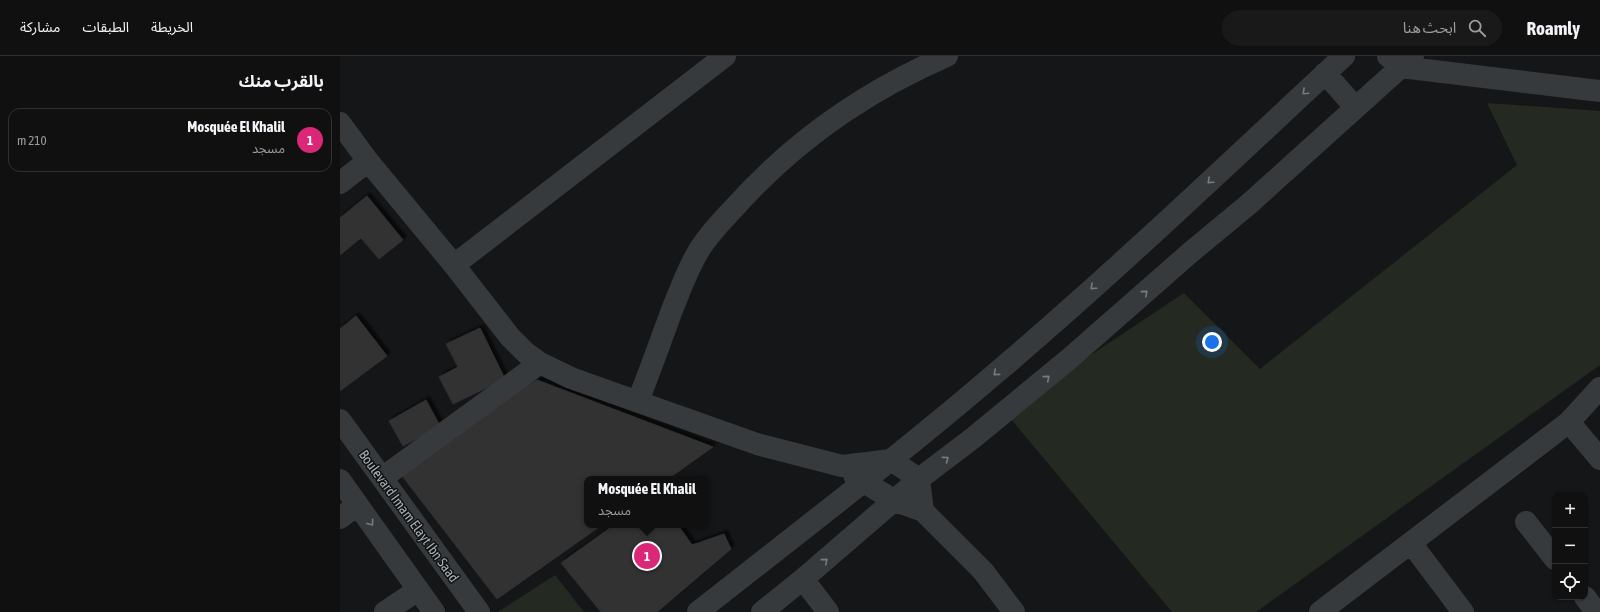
<!DOCTYPE html>
<html lang="ar">
<meta charset="utf-8">
<style>
body{margin:0;font-family:"Asap Condensed","Noto Sans Arabic",sans-serif;background:#19191a;color:#f1f3f6;direction:rtl}
.controls{position:absolute;right:12px;bottom:12px;display:grid;overflow:hidden;border-radius:8px;box-shadow:0 1px 3px #0004}
.controls button{width:36px;height:36px;display:grid;place-items:center;padding:0;border:0;border-bottom:1px solid #303031;background:#101011;color:#f1f3f6;font:20px sans-serif}
.you{position:absolute;left:872px;top:286px;width:14px;height:14px;margin:-10px;border:3px solid #fff;border-radius:50%;background:#1a73e8;box-shadow:0 0 0 6px #1a73e833}
.badge{display:grid;place-items:center;width:26px;height:26px;border-radius:50%;background:#db2777;color:#fff;font-size:13px;font-weight:700}
.pin{position:absolute;translate:-50% -50%;border:2px solid #fff;box-shadow:0 1px 4px #0006}
.popup{position:absolute;left:244px;top:420px;width:126px;height:52px;box-sizing:border-box;display:grid;place-content:center;border-radius:8px;background:#101011;filter:drop-shadow(0 1px 3px #0005);font-size:13px;white-space:nowrap;color:#9c9d9f}
.popup b{font-size:15px;color:#f1f3f6}
.popup::after{content:'';position:absolute;left:50%;top:100%;margin-left:-8px;border:8px solid transparent;border-top-color:#101011}
.list{margin:0;padding:0;list-style:none}
h2{display:flex;justify-content:space-between;align-items:center;height:52px;margin:0;padding:0 16px;font-size:17px}
h2 small{font-size:13px;font-weight:400;color:#9c9d9f}
.list li{display:grid;grid-template-columns:26px 1fr auto;gap:12px;align-items:center;box-sizing:border-box;height:64px;margin:0 8px 8px;padding:0 8px;border:1px solid #303031;border-radius:12px}
.list b{display:block;font-size:15px;white-space:nowrap}
.list p{margin:0;font-size:13px;white-space:nowrap;color:#9c9d9f}
.list em{font-size:13px;font-style:normal;color:#9c9d9f}
.icon{flex:none;width:22px;height:22px;fill:none;stroke:currentColor;stroke-width:2;stroke-linecap:round;stroke-linejoin:round}
.map{position:relative;flex:none;width:1260px;height:556px;overflow:hidden;direction:ltr}
header{display:flex;align-items:center;gap:24px;box-sizing:border-box;height:56px;padding:0 20px;background:#101011;border-bottom:1px solid #303031}
header strong{font-size:19px}
nav{display:flex;gap:22px;margin-inline-start:auto;font-size:14px}
.search{width:280px;height:36px;background:#19191a;display:flex;align-items:center;gap:10px;box-sizing:border-box;padding:0 14px;border-radius:22px;color:#9c9d9f;font-size:15px}
main{display:flex}
aside{flex:1;background:#101011}
.map>svg:first-child{display:block}
.green{fill:#242a22}
.building{fill:#303233;stroke:#303133;filter:url(#shadow)}
.lines{fill:none;stroke-linecap:round;stroke-linejoin:round}
.minor{stroke:#373a3c;stroke-width:22}
.oneway{stroke:#757c7f}
.labels{text-anchor:middle;stroke-width:3;stroke-linejoin:round;paint-order:stroke}
.street-label{font-size:14px;fill:#a8b2b6;stroke:#101112}
</style>
<header>
<strong>Roamly</strong>
<div class="search"><svg class="icon" aria-label="search" viewBox="0 0 24 24"><circle cx="10" cy="10" r="6"/><path d="M15 15l6 6"/></svg>ابحث هنا</div>
<nav><a>الخريطة</a><a>الطبقات</a><a>مشاركة</a></nav>
</header>
<main>
<div class="map">
<svg width="1260" height="556" viewBox="0 0 1260 556">
<defs>
<filter id="shadow"><feDropShadow dx="3.5" dy="-3.5" stdDeviation="1" flood-color="#0009"/></filter>
</defs>
<rect width="100%" height="100%" fill="#151617"/>
<path class="green" d="M1147 47 1260 55V309L916 556H832L665 356 844 237 920 313 1177 109Z
M215 519 244 556H158Z"/>
<path class="building" d="M27 140 63 184 39 203 21 182 0 199V162Z
M16 260 47 300 0 335V273Z
M140 272 165 323 113 348 99 321 118 311 106 288Z
M197 324 373 391 328 423H247V469H262L157 543 56 412Z
M86 344 100 370 63 390 49 365Z
M274 469H338L352 489 384 478 391 493 317 556H261L221 507Z"/>
<g class="lines">
<path class="minor" d="M1048 0 1061 11 1260 35
M985 17 1015 51
M0 67 28 105 114 209 170 281 186 297 200 307 231 322 417 388 502 410 551 404 579 423 583 455
M0 127 28 105
M114 209 385 0
M298 345C310 315 321 284 332 254 340 235 347 214 358 196 367 180 382 165 394 152 453 86 526 35 607 0
M0 364 139 556
M1229 366 1260 403
M514 419 524 426 555 445 583 455 643 515 674 556
M42 422 200 307
M0 424 94 556
M0 462 17 449
M1186 466 1215 503
M1071 487 1123 556
M463 523 488 556
M1245 541 1256 556
M45 556 78 534
M358 556C458 477 559 400 656 317 775 216 889 107 1004 0
M422 556 463 523 579 423 633 382 729 303 851 196 909 148 1073 0
M980 556 1229 366 1260 332"/>
</g>
<defs><path id="oneway-chevron" d="M-2-3.5L2.5 0L-2 3.5" fill="none" stroke-width="1.6" stroke-linecap="round" stroke-linejoin="round"/></defs>
<g class="oneway">
<use href="#oneway-chevron" transform="translate(965 36) rotate(137)"/>
<use href="#oneway-chevron" transform="translate(870 125) rotate(138)"/>
<use href="#oneway-chevron" transform="translate(753 231) rotate(138)"/>
<use href="#oneway-chevron" transform="translate(805 237) rotate(-41)"/>
<use href="#oneway-chevron" transform="translate(656 317) rotate(139)"/>
<use href="#oneway-chevron" transform="translate(707 322) rotate(-40)"/>
<use href="#oneway-chevron" transform="translate(606 403) rotate(-37)"/>
<use href="#oneway-chevron" transform="translate(31 467) rotate(54)"/>
<use href="#oneway-chevron" transform="translate(485 505) rotate(-41)"/>
</g>
<g class="labels">
<g class="street-label">
<text transform="translate(69 460) rotate(54)" y="5">Boulevard Imam Elayt Ibn Saad</text>
</g>
</g>
</svg>
<div class="controls">
<button>+</button>
<button>−</button>
<button><svg class="icon" aria-label="locate" viewBox="0 0 24 24"><circle cx="12" cy="12" r="6"/><path d="M12 2v4M12 18v4M2 12h4M18 12h4"/></svg></button>
</div>
<div class="you"></div>
<div class="pin badge" style="left:307px;top:500px">1</div>
<div class="popup"><b>Mosquée El Khalil</b>مسجد</div>
</div>
<aside>
<h2>بالقرب منك<small></small></h2>
<ul class="list">
<li><span class="badge">1</span><div><b>Mosquée El Khalil</b><p>مسجد</p></div><em>210 m</em></li>
</ul>
</aside>
</main>
